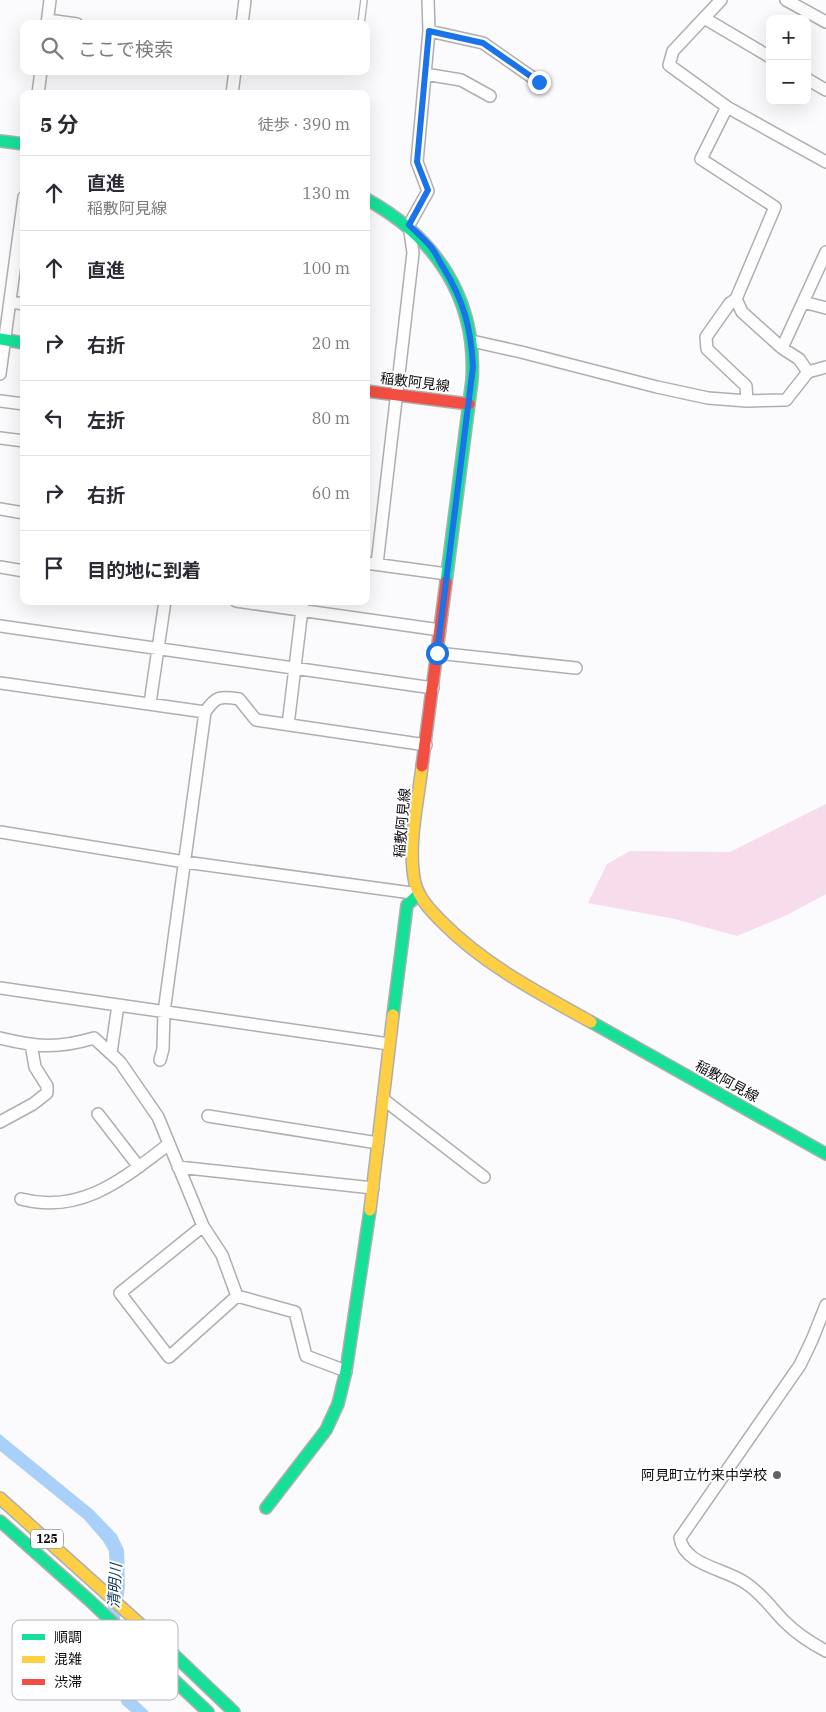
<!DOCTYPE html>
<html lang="ja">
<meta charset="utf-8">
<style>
body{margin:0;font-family:"IBM Plex Serif","Noto Sans JP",serif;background:#f2f2f3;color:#2b2b33}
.controls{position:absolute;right:15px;top:15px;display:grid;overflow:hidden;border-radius:10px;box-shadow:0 5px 20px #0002}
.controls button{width:45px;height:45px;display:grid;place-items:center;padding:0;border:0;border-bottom:1px solid #e1e1e2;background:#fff;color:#2b2b33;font:25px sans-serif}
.stop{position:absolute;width:15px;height:15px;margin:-11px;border:4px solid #1a73e8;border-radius:50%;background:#fff}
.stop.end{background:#1a73e8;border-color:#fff;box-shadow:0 1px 5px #0008}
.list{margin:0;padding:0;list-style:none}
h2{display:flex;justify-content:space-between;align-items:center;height:65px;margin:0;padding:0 20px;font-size:21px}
h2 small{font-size:16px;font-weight:400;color:#7c7c81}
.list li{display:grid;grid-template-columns:32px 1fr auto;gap:15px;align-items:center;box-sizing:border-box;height:75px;padding:0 20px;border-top:1px solid #e1e1e2}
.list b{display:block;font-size:19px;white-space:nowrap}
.list p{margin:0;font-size:16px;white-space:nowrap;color:#7c7c81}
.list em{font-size:16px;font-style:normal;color:#7c7c81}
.icon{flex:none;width:28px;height:28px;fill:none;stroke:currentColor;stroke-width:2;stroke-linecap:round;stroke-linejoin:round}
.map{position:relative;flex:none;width:826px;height:1712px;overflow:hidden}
.search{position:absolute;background:#fff;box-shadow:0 5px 20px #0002;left:20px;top:20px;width:350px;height:55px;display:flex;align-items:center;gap:12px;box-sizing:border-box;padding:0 18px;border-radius:10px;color:#7c7c81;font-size:19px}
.panel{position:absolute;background:#fff;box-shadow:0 5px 20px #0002;left:20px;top:90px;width:350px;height:515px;border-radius:10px}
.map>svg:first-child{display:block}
.green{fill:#f7ddeb}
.water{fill:#a9d0f8}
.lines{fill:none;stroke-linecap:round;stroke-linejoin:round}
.lane-casing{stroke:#afaeb1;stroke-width:8}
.street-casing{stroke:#afaeb1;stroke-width:14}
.fast-casing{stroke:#afaeb1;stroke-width:14}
.slow-casing{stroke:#afaeb1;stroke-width:14}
.jam-casing{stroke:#afaeb1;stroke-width:14}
.lane{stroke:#fefeff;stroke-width:5.5}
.street{stroke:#fefeff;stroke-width:11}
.fast{stroke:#16e098;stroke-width:11}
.slow{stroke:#ffcf43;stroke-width:11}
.jam{stroke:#f24e42;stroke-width:11}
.route{stroke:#1a73e8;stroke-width:6}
.poi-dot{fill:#616063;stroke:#fff;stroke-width:2}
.labels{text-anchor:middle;stroke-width:4;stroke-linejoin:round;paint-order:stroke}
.shield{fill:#fff;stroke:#565658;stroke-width:1}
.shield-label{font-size:12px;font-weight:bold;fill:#0e0d10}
.street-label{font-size:14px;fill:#0e0d10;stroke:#fff}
.poi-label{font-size:14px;fill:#0e0d10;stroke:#fff;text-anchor:end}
.water-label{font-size:15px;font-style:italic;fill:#153d62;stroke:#fff}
.key{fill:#fff;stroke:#b7b6b7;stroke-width:1}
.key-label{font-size:14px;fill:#0e0d10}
</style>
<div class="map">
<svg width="826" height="1712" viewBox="0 0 826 1712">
<rect width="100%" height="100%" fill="#fbfafd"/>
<path class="green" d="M826 804V894L787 915 737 936 675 919 588 903 607 864 630 851 730 852Z"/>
<path class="water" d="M0 1434 93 1510 117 1535 124 1550 125 1587 116 1644 120 1661 134 1698 149 1712H131L122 1704 106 1662 105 1638 110 1583 109 1551 103 1541 84 1519 0 1451Z"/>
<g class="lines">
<defs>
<path id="lane" d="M361 24 364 0"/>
<path id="street" d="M721 0 673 51 669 65 727 107 826 162
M786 0 826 22
M704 18 770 57
M48 20 77 24
M47 24 50 0
M242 24 245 0
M429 31 483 43 539 82
M425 74 461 80 490 96
M807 79 826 90
M38 94 41 71
M232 94 235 71
M727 107 701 159 775 207 736 299 730 303 706 337 707 349 746 386 747 401
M736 299 742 312 782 348
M10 302 24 304
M803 302 826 308
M472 341 521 352 657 387 708 398 747 401 786 400 808 372 826 367
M808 372 799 359 782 348 826 252
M0 374 24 197
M0 401 24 404
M0 438 24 441
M0 509 24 513
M366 563 447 574
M377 564 413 253 409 225 428 191 417 162 429 31 428 0
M0 567 24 571
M236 601 440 630
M0 626 433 688
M437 653 576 668
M0 683 205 712
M150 703 165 601
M288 725 303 601
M0 832 185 862 419 894
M0 988 118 1005
M0 1038C37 1047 57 1049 94 1038L120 1062 158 1117 203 1226 222 1255 237 1296 295 1312 306 1356 346 1371
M111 1053 118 1005 389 1044
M160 1060 163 1049 164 1012 205 712C216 696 220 696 239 699L256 720 426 745
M383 1099 484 1177
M98 1114 139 1167
M208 1116 378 1143
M0 1122 33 1104 47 1093V1086L35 1067 31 1044
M178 1167 373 1188
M21 1199C82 1215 124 1178 169 1144
M203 1226 120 1293 169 1357 237 1296
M826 1305 812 1340 800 1365 680 1538C684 1566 728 1569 747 1584 762 1594 773 1610 785 1622 798 1635 811 1643 826 1651"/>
<path id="fast" d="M0 141 24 144
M366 199C436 237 477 299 472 380L446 582
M0 339 24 343
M393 1015 407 905 419 894
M591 1022 826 1154
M266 1508 326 1430 338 1404 346 1371 370 1210
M0 1521 89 1600 208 1712
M170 1651 234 1712"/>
<path id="slow" d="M422 766C418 803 407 846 415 883 419 899 432 912 443 923 486 966 539 993 591 1022
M370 1210 393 1015
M0 1498 170 1651"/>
<path id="jam" d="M366 391 469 404
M422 766 446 582"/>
</defs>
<use href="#lane" class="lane-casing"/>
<use href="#street" class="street-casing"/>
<use href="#fast" class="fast-casing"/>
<use href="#slow" class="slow-casing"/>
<use href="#jam" class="jam-casing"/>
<use href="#lane" class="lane"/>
<use href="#street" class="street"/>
<use href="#fast" class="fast"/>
<use href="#slow" class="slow"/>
<use href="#jam" class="jam"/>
</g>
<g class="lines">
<path class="route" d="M437 653 473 367C471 328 464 301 443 267 439 261 436 253 431 247 424 239 416 232 409 225L428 190 417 162 429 31 483 43 539 82"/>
</g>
<circle class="poi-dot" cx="777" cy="1475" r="5"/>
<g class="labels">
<rect class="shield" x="31" y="1529.5" width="32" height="19" rx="4"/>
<g class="shield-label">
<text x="47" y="1543">125</text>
</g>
<g class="street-label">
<text transform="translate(415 382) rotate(7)" y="5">稲敷阿見線</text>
<text transform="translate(402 823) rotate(-85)" y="5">稲敷阿見線</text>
<text transform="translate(727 1081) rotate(29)" y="5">稲敷阿見線</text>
</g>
<g class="poi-label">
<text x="767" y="1480">阿見町立竹来中学校</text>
</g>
<g class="water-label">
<text transform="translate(115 1586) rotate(-87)" y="5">清明川</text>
</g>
</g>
<rect x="12" y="1620" width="166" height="80" rx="8" class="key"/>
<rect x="22" y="1634" width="23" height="6" fill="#16e098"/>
<rect x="22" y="1656" width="23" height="7" fill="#ffcf43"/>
<rect x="22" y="1679" width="23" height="6" fill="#f24e42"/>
<g class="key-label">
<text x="54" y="1642">順調</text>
<text x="54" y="1664">混雑</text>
<text x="54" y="1687">渋滞</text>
</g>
</svg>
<div class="controls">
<button>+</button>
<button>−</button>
</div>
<div class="stop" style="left:437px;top:653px"></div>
<div class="stop end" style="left:539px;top:82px"></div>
<div class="search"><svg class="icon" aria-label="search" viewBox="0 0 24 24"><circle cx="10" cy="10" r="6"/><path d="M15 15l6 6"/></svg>ここで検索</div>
<section class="panel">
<h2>5 分<small>徒歩 · 390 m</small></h2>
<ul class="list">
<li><svg class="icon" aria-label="ahead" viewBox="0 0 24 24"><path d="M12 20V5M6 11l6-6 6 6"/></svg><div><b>直進</b><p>稲敷阿見線</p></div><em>130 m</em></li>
<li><svg class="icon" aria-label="ahead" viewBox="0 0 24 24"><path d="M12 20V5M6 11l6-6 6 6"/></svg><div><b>直進</b></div><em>100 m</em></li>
<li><svg class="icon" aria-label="right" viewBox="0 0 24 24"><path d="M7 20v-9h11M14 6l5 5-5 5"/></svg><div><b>右折</b></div><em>20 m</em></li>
<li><svg class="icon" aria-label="left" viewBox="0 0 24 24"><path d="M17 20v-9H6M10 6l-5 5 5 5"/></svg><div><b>左折</b></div><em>80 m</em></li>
<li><svg class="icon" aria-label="right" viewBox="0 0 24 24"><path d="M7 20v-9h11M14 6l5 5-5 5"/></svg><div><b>右折</b></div><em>60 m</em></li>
<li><svg class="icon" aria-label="arrive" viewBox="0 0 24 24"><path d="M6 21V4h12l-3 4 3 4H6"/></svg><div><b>目的地に到着</b></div></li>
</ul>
</section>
</div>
